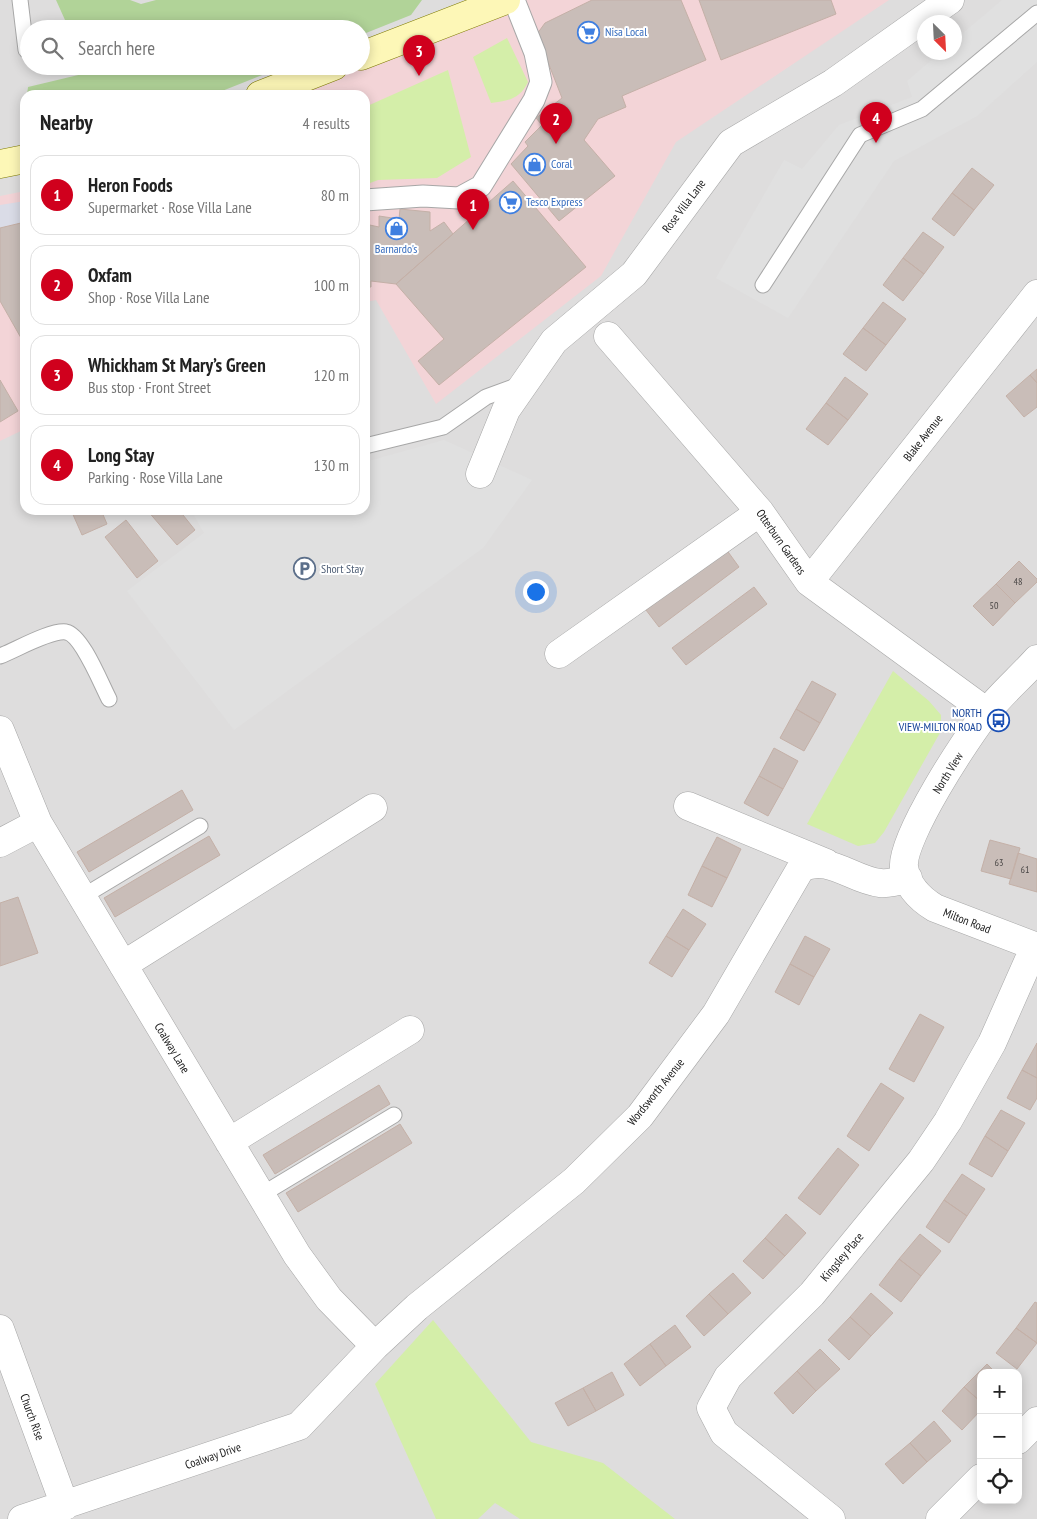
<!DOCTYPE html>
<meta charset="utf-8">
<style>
body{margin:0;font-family:"PT Sans Narrow",sans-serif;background:#f6f6f6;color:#222}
.controls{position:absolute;right:15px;bottom:15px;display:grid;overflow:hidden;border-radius:10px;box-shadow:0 2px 12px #0003}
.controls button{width:45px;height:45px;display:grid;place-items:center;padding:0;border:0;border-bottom:1px solid #e0e0e0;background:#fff;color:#222;font:25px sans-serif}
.compass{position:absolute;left:917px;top:15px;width:45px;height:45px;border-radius:50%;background:#fff;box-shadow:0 2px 12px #0003;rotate:156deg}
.you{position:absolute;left:535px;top:591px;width:18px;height:18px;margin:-12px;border:4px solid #fff;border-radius:50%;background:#1a73e8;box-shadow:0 0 0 8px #1a73e833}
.badge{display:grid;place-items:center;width:32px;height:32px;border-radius:50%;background:#d0001d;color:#fff;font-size:16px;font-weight:700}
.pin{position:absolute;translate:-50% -41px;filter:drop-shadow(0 1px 2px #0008)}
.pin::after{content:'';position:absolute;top:26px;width:18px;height:15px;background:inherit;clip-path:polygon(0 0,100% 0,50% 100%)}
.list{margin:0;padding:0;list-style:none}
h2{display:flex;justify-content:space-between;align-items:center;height:65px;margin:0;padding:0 20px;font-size:21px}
h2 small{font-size:16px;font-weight:400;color:#767676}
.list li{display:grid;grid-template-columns:32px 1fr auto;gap:15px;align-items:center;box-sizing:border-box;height:80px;margin:0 10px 10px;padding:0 10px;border:1px solid #e0e0e0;border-radius:15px}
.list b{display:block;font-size:19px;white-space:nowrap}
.list p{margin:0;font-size:16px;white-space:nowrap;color:#767676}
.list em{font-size:16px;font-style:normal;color:#767676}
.icon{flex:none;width:28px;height:28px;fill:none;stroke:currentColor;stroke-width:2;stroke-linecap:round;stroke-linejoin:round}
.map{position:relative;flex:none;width:1037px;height:1519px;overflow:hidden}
.search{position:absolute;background:#fff;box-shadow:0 2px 12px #0003;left:20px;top:20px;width:350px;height:55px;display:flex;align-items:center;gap:12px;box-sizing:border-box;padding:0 18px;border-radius:28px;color:#767676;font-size:19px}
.panel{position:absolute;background:#fff;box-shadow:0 2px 12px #0003;left:20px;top:90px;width:350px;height:425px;border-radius:15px}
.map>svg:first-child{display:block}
.residential{fill:#dedddd;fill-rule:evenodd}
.commercial{fill:#f3d4d7}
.grass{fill:#d4eea9}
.forest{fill:#b1d398}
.parking{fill:#e0e0e0}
.plaza{fill:#dadce7}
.building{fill:#c9bdb8;stroke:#c4b0a7}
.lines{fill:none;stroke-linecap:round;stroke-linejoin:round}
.service-casing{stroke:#a7a7a7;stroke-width:17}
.pedestrian-casing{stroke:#a7a7a7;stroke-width:23}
.minor-casing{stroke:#a7a7a7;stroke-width:29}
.secondary-casing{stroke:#7e7a00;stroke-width:29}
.service{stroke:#fff;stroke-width:15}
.pedestrian{stroke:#fff;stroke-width:21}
.minor{stroke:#fff;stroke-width:28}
.secondary{stroke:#fdf7b7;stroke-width:28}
.labels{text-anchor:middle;stroke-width:4;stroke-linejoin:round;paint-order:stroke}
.number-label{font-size:10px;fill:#4a4746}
.shop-label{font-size:12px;fill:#366cbe;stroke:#fff;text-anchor:start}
.street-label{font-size:12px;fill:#202020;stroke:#fff}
.service-label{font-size:12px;fill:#4e5e75;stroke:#fff;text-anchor:start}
.transit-label{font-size:12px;fill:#164399;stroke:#fff;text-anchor:end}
</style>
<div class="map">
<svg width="1037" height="1519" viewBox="0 0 1037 1519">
<rect width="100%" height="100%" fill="#f1ece6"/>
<path class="residential" d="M0 0H1037V1519H0ZM924 22H954V52H924ZM29 29H361V66H29ZM25 95H365V510H25ZM981 1373H1018V1500H981Z"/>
<path class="commercial" d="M522 0H889L676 142 601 276 436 404 376 300 365 302V95H286Z
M25 191V429L0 441V196Z"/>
<path class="grass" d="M507 38 528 82C520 99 508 101 491 103L473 57Z
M448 70 471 157 437 178 378 180 365 185V107Z
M893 671 929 701 941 715V731L884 832 875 843 858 846 807 824Z
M433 1320 531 1442 603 1463 675 1519H520L495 1503 478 1519H436L375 1384Z"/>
<path class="forest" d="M56 0H130L141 4 156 0H422L411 15 361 35V29H84L65 20Z
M116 66H285L212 95H27L28 87Z"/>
<path class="parking" d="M1002 0H1037V62L977 116 894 161 788 318 716 278 784 160 802 169 839 125 912 97 907 81 940 53 954 52 955 40Z
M444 440 532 480 483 548 234 730 127 591 204 533 191 510H365V462Z"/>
<path class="plaza" d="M25 201V222L0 228V205Z"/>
<path class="building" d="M592 0H681L706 60 622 96 626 107 598 119 584 140 615 176 559 221 511 164 528 146 525 142 542 125 536 118 562 98 537 34 545 23Z
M699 0H831L836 14 721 60Z
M972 168 994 185 974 210 952 193Z
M513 181 586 267 439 385 418 361 444 339 396 284Z
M952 193 974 210 954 236 932 219Z
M400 209 430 212V231L444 222 453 234 396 284 371 281V287H365V224L379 227V216L399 219Z
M25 222V345L0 301V228Z
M923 232 944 247 924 274 903 258Z
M903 258 924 274 903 301 883 285Z
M883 302 906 319 886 345 863 328Z
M863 328 886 345 866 371 843 354Z
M1037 369V383L1030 375Z
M1030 375 1037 383V407L1024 417 1006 396Z
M845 377 868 394 848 420 826 403Z
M0 380 18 411 0 422Z
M826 403 848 420 828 445 806 429Z
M71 510H101L107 524 82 535Z
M147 510H179L195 530 177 545Z
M126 520 158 561 137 578 105 537Z
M726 549 739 567 659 627 646 610Z
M1019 561 1037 579V582L1015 603 996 584Z
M996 584 1015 603 993 626 973 606Z
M754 587 767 604 686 665 672 648Z
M812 681 836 694 820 723 796 709Z
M796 709 820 723 804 751 780 738Z
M774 748 798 761 783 789 759 776Z
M759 776 783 789 768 816 744 803Z
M182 790 193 810 89 872 77 852Z
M209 836 220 855 115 917 104 898Z
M717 837 741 849 727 878 702 866Z
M990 840 1020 848 1011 879 981 871Z
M1018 853 1037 859V892L1009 884Z
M702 866 727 878 712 907 688 895Z
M18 897 38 953 0 966V903Z
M683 909 706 924 689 950 666 936Z
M666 936 689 950 672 977 649 963Z
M805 936 830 949 814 977 790 964Z
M790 964 814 977 799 1005 775 992Z
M920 1014 944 1027 914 1082 889 1069Z
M1037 1043V1078L1022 1070Z
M1022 1070 1037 1078V1098L1030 1110 1007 1098Z
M881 1083 904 1098 869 1151 847 1136Z
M379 1085 390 1104 275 1174 263 1155Z
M1001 1110 1025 1123 1008 1151 985 1136Z
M400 1124 412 1143 298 1212 286 1193Z
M985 1136 1008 1151 992 1177 969 1164Z
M838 1148 859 1165 820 1215 798 1198Z
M962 1174 985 1189 967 1216 944 1200Z
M944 1200 967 1216 949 1243 926 1227Z
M786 1214 806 1233 785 1256 765 1238Z
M920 1234 941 1251 921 1276 899 1259Z
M765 1238 785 1256 763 1279 743 1261Z
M899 1259 921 1276 901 1302 879 1285Z
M733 1273 751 1293 728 1314 709 1294Z
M871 1293 893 1313 871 1336 850 1317Z
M709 1294 728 1314 704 1336 686 1316Z
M1035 1302 1037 1303V1343L1016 1328Z
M850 1317 871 1336 849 1360 828 1340Z
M675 1325 691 1347 666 1366 650 1344Z
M1016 1328 1037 1343 1017 1369 996 1353Z
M650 1344 666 1366 640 1386 624 1364Z
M820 1349 840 1369 816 1391 797 1371Z
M987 1364 996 1373H981V1402L964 1387Z
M797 1371 816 1391 793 1414 774 1393Z
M612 1372 624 1395 596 1411 583 1388Z
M964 1387 981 1402V1410L962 1430 942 1411Z
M583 1388 596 1411 568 1426 555 1403Z
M934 1421 951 1441 927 1462 910 1443Z
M910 1443 927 1462 903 1484 885 1464Z"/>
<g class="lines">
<defs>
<path id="service" d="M20 0 26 50 29 49
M763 285 860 135 922 109 1037 13
M365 446 443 427 486 397 522 384
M0 656C16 650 50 630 66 632 82 635 101 684 109 699
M82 897 200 826
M261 1195 394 1115"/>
<path id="pedestrian" d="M365 200 423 196 459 198 481 186 534 100 541 82 535 53 514 0"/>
<path id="minor" d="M608 336 760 512 809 582 987 712
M480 474 506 410 554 341 634 274 731 143 833 83 950 0
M809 582 1037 294
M559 654 760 512
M1037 659C1021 677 1002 693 987 712 967 737 901 838 904 867 907 886 920 899 935 908L1037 947
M0 730 38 823 297 1255 329 1299 375 1346
M688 806 826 863
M0 843 38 823
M123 965 373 808
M229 1142 410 1030
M0 1329 65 1506
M1018 1440 1037 1421
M22 1519 299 1426 375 1346 417 1307 574 1181 640 1116 716 1014 801 868C829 854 852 880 880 883 889 884 899 881 908 878
M831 1519 724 1433 711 1408 728 1377 812 1294 921 1161 948 1121 992 1043 1035 946
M940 1519 981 1478"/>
<path id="secondary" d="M361 56 506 0
M260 95 334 66
M0 164 25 159"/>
</defs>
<use href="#service" class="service-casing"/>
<use href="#pedestrian" class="pedestrian-casing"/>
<use href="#minor" class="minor-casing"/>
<use href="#secondary" class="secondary-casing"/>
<use href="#service" class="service"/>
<use href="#pedestrian" class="pedestrian"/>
<use href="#minor" class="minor"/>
<use href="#secondary" class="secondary"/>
</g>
<defs>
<symbol id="supermarket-ring" viewBox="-11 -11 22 22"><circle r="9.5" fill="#fff" stroke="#3f7fe0" stroke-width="1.5"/><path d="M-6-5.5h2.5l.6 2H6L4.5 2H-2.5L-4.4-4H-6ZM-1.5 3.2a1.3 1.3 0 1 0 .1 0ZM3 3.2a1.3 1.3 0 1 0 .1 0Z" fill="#3f7fe0"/></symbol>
<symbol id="shop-ring" viewBox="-11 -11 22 22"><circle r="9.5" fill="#fff" stroke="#3f7fe0" stroke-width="1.5"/><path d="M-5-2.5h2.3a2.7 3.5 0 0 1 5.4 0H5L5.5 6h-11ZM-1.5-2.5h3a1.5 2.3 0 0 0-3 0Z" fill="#3f7fe0"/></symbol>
<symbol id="parking-ring" viewBox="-11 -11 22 22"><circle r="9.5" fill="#fff" stroke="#5c6f8a" stroke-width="1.5"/><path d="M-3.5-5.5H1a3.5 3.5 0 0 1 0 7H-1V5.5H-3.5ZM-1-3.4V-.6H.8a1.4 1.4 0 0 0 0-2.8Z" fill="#5c6f8a"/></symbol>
<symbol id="bus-ring" viewBox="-11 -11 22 22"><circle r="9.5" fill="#fff" stroke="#1a4fb4" stroke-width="1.5"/><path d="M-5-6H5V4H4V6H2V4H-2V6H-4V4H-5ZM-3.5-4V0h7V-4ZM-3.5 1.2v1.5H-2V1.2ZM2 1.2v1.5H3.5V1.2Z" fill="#1a4fb4"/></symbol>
</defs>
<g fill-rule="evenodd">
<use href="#supermarket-ring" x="576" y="20" width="25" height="25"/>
<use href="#shop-ring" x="522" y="152" width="25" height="25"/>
<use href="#supermarket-ring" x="498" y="190" width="25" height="25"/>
<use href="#shop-ring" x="384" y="216" width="25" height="25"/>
<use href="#parking-ring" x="292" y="556" width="25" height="25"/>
<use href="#bus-ring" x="986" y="708" width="25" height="25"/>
</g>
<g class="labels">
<g class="number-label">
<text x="1018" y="585">48</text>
<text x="994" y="609">50</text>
<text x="999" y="866">63</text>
<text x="1025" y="873">61</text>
</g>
<g class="shop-label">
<text x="605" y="36">Nisa Local</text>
<text x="551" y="168">Coral</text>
<text x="526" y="206">Tesco Express</text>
<text x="396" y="253" text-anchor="middle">Barnardo's</text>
</g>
<g class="street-label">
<text transform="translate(684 206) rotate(-53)" y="4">Rose Villa Lane</text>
<text transform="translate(923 438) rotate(-52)" y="4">Blake Avenue</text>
<text transform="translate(781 542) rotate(55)" y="4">Otterburn Gardens</text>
<text transform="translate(948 773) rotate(-58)" y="4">North View</text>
<text transform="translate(967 921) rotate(21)" y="4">Milton Road</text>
<text transform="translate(172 1048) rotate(59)" y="4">Coalway Lane</text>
<text transform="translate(656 1092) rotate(-51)" y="4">Wordsworth Avenue</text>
<text transform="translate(842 1257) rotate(-50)" y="4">Kingsley Place</text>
<text transform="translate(32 1417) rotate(70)" y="4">Church Rise</text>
<text transform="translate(213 1456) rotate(-19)" y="4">Coalway Drive</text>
</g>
<g class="service-label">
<text x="321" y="573">Short Stay</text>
</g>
<g class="transit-label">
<text x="982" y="717">NORTH<tspan x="982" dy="14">VIEW-MILTON ROAD</tspan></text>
</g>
</g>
</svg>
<div class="controls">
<button>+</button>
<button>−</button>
<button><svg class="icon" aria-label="locate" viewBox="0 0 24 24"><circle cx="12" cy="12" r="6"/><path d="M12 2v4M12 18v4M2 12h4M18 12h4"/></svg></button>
</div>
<svg class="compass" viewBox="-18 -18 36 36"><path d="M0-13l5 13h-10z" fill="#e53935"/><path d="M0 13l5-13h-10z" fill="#767676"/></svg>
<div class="you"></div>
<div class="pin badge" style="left:473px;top:230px">1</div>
<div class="pin badge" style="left:556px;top:144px">2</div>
<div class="pin badge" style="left:419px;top:76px">3</div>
<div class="pin badge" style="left:876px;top:143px">4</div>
<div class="search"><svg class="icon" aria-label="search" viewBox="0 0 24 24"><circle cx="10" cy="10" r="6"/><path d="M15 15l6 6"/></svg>Search here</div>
<section class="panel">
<h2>Nearby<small>4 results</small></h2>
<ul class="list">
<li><span class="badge">1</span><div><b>Heron Foods</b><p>Supermarket · Rose Villa Lane</p></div><em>80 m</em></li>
<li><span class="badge">2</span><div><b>Oxfam</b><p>Shop · Rose Villa Lane</p></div><em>100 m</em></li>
<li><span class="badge">3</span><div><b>Whickham St Mary’s Green</b><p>Bus stop · Front Street</p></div><em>120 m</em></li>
<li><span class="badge">4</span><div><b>Long Stay</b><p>Parking · Rose Villa Lane</p></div><em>130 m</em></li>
</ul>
</section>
</div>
